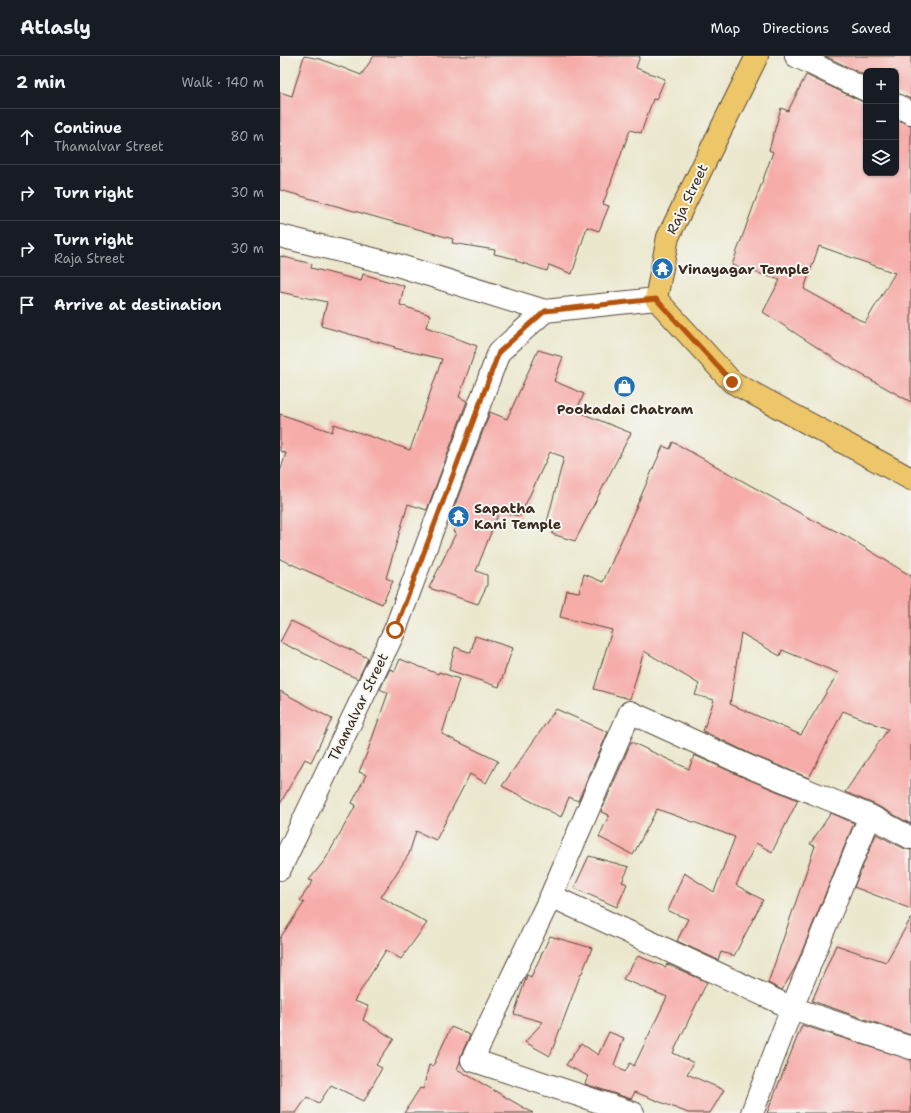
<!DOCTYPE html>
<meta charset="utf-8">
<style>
body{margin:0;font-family:"Shantell Sans",sans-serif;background:#242831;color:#f1f3f6}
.controls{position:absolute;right:12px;top:12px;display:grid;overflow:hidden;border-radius:8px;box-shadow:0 1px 3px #0004}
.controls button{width:36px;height:36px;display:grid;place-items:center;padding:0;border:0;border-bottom:1px solid #363941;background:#171b24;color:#f1f3f6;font:20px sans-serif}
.stop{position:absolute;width:12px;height:12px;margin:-9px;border:3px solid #b45309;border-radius:50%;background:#fff}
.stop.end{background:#b45309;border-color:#fff;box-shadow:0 1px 4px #0008}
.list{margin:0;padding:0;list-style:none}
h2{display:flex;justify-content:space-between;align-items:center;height:52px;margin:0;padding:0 16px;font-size:17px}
h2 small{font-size:13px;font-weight:400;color:#9ea1a6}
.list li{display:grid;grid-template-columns:26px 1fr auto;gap:12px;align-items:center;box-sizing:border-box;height:56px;padding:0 16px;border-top:1px solid #363941}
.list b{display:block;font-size:15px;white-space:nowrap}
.list p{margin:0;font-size:13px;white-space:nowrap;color:#9ea1a6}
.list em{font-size:13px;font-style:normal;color:#9ea1a6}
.icon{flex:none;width:22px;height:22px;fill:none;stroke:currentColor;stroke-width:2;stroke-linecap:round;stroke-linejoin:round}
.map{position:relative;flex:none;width:631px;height:1057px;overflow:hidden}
header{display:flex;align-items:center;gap:24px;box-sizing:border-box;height:56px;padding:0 20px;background:#171b24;border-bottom:1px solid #363941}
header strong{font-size:19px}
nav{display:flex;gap:22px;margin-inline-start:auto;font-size:14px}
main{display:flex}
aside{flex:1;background:#171b24}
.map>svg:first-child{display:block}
.building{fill:#f6adaa;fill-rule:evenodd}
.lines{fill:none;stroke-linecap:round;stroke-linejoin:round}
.minor-casing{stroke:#554638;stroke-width:24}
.major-casing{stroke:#554638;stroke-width:24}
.minor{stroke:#fff;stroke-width:22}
.major{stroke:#ecc669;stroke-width:22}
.route{stroke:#b45309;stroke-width:5}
.labels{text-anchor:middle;stroke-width:4;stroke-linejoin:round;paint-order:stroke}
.street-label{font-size:14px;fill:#3b2a1e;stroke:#f6f6f2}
.poi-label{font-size:14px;font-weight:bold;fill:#3b2a1e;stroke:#f6f6f2;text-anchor:start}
</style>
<header>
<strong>Atlasly</strong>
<nav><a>Map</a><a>Directions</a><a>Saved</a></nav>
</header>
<main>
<aside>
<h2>2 min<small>Walk · 140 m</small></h2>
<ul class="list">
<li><svg class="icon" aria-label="ahead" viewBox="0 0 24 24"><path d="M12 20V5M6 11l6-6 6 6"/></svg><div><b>Continue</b><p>Thamalvar Street</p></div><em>80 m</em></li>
<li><svg class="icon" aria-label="right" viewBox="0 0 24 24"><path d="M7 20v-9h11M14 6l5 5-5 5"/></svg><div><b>Turn right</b></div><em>30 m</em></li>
<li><svg class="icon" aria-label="right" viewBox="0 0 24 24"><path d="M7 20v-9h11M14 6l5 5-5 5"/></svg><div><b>Turn right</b><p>Raja Street</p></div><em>30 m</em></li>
<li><svg class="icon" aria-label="arrive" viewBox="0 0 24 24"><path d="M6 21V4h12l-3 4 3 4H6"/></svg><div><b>Arrive at destination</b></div></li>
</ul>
</aside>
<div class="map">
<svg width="631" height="1057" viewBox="0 0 631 1057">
<rect width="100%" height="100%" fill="#f6f6f2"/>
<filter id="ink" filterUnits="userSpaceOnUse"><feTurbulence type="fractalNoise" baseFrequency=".025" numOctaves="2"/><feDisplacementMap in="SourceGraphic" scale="8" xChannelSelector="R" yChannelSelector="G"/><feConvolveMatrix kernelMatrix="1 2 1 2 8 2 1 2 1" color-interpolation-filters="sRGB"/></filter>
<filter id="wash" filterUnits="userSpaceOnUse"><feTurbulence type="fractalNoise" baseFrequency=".012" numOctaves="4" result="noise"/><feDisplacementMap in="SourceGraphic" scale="16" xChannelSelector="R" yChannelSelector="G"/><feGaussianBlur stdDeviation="0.9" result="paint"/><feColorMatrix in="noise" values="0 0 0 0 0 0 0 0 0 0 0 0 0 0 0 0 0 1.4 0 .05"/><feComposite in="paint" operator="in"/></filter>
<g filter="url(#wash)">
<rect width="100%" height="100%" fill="#ebe7cd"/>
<g id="blocks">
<path class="building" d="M24 0 40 3 81 19 94 0H360L356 12 385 23 376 44 373 43 361 77 350 74 323 148 329 150 319 175 307 171 292 218 269 209 267 215 236 205V203L214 198 215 194 172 187 173 183 0 134V36L12 40Z
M545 0H631V43L616 37V15H586V20Z
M526 19 581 45 586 46V117H616V63L631 69V346L561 307 483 256 500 224 452 209 493 96 489 94 501 52 508 55ZM539 190 615 217 585 267 524 233Z
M0 200 32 208 31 212 81 225 83 218 124 230 120 249 150 259 146 271 197 290 179 341 187 345 147 454 128 448 106 522 113 525 102 548 0 503V416L6 397 0 395V358L52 376 54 368 130 394 162 303 114 292 115 291 41 270 47 246 0 236Z
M258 294 283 301 274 325 304 338 296 355 351 377 295 485 272 478 276 468 267 466 284 401 270 396 240 460 219 456 196 515 207 519V529L198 548 149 532 176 477 173 476 178 465 170 462 210 356 227 363Z
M393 386 527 461 566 480 631 520V768L596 749 565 736 608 673 563 655 529 722 475 700 423 675 434 644 415 639 419 628 364 595 350 643 314 633 332 574 280 561 286 534 299 536 304 518 323 526 383 390 390 393ZM461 577 500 600 502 594 558 617 521 679 450 648Z
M11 565 88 602 78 623 0 586Z
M195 580 233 592 219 631 169 614 175 591 191 597Z
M120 603 158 618 159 616 179 623 162 678 218 705 206 727 190 718 156 784 136 775 129 798 101 841 147 867 121 903 106 894 74 945 88 950 83 964 114 983 96 1009 102 1012 84 1045 51 1029 39 1047 27 1041 16 1057H0V882L24 847 20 844 33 825 29 824 45 804 76 749 72 747 86 719 79 716 87 697 108 637 100 633 110 613 115 615Z
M0 635 52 663 31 706 25 703 0 748Z
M276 653 328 676 298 745 289 741 281 761 222 730Z
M351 686 409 713 414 699 465 722 518 744 492 796 476 787 456 829 483 844 454 900 441 896 438 904 397 885 408 863 388 855 404 817 434 836 455 781 377 753 353 799 319 781 329 759 321 756Z
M551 757 574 767 516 910 502 934 488 927 535 790 530 788Z
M596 778 625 793 631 794V853L574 831Z
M309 800 349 811 342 826 347 828 337 851 294 832Z
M631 862V979L532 945 556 889 606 906Z
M270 880 312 892 302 917H301L270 1000 245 986 263 966 234 958 247 919 251 921Z
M358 900 385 911 387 908 427 926 393 997 414 1007 407 1018 444 1034 430 1057H408L355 1036 351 1043 305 1028 308 1020 286 1009 301 987 318 999 329 976 344 982 334 1009 345 1016 350 1007 354 1010 387 941 343 923Z
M522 969 631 1004V1057H487Z
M171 971 190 979 181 999 180 1006 177 1013 253 1057H124L140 1032 143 1033 149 1009 153 1010Z"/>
</g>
</g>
<g filter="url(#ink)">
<use href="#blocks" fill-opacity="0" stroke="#554638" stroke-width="1"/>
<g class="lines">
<defs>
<path id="minor" d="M516 0 586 34
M616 49 631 57
M0 180 117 209 265 255 376 243
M0 813 115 574 219 296 265 255
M271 840 512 952 631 992
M353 1057 192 1004 271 840 350 656 470 711 590 760 631 782
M472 1057 512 952 590 760"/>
<path id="major" d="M477 0 388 181 376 243 452 326 631 423"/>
</defs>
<use href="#minor" class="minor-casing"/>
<use href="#major" class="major-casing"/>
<use href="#minor" class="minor"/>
<use href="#major" class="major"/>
</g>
</g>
<g class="lines" filter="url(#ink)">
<path class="route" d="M115 574 219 296 265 255 376 243 452 326"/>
</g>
<defs>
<symbol id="temple-disc" viewBox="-11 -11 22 22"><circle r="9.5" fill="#1f6fb2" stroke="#f6f6f2"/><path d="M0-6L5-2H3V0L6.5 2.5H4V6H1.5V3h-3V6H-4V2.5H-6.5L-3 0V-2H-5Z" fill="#fff"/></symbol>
<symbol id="shop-disc" viewBox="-11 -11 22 22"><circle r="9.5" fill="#1f6fb2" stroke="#f6f6f2"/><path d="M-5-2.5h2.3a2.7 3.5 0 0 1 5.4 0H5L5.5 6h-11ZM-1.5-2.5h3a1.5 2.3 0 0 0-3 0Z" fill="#fff"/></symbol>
</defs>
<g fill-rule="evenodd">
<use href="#temple-disc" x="370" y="200" width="25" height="25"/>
<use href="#shop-disc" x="332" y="318" width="25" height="25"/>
<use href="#temple-disc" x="166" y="448" width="25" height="25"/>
</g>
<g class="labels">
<g class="street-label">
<text transform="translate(407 143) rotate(-64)" y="5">Raja Street</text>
<text transform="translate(78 651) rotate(-64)" y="5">Thamalvar Street</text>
</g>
<g class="poi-label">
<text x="398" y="218">Vinayagar Temple</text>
<text x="345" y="358" text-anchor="middle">Pookadai Chatram</text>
<text x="194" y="457">Sapatha<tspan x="194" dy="16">Kani Temple</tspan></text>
</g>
</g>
</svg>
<div class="controls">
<button>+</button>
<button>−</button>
<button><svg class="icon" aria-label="layers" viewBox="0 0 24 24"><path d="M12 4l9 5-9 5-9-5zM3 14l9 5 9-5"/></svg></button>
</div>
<div class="stop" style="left:115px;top:574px"></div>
<div class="stop end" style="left:452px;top:326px"></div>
</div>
</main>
